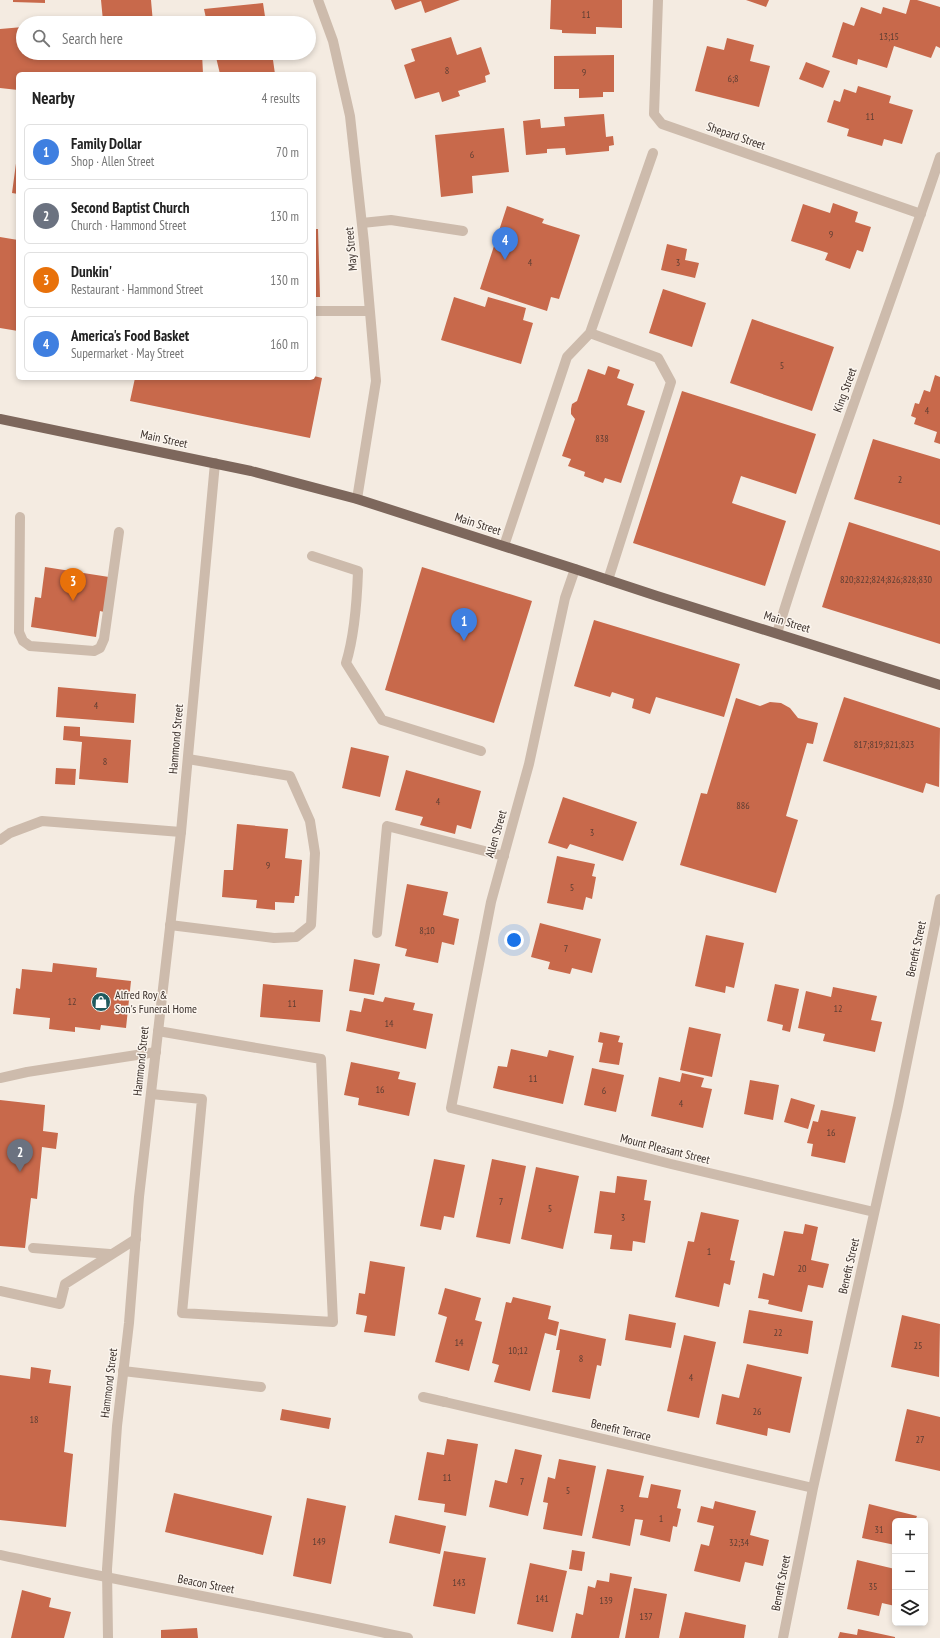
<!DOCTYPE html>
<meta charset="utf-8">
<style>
body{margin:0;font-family:"PT Sans Narrow",sans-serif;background:#f2f2f2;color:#222}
.controls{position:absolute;right:12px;bottom:12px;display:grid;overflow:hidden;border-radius:6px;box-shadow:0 2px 6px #0003}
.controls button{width:36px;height:36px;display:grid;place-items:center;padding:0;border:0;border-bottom:1px solid #e0e0e0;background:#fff;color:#222;font:20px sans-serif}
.you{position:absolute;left:514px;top:940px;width:14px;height:14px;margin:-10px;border:3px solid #fff;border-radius:50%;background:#1a73e8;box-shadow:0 0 0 6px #1a73e833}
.badge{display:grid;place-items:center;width:26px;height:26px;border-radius:50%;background:#7c3aed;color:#fff;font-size:13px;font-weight:700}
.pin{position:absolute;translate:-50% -33px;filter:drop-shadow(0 1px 2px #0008)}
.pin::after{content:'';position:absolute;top:21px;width:14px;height:12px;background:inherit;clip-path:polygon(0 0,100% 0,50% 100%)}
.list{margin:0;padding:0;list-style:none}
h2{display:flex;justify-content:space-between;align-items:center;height:52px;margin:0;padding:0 16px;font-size:17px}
h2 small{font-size:13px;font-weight:400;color:#767676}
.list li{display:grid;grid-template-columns:26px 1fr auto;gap:12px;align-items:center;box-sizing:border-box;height:56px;margin:0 8px 8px;padding:0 8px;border:1px solid #e0e0e0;border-radius:6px}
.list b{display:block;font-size:15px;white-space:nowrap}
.list p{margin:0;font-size:13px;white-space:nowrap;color:#767676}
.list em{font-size:13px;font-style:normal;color:#767676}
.icon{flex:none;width:22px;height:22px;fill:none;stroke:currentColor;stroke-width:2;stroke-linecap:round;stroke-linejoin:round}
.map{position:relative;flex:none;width:940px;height:1638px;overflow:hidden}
.search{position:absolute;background:#fff;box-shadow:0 2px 6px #0003;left:16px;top:16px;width:300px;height:44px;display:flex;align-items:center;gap:10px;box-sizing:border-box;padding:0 14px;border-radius:22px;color:#767676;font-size:15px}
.panel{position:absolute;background:#fff;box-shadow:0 2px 6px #0003;left:16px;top:72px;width:300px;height:308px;border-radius:6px}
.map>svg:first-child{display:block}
.building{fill:#c8694b}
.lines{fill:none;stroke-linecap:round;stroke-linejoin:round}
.service{stroke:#cdbbac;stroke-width:10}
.minor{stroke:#cdbbac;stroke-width:10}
.tertiary{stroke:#cdbbac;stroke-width:10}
.primary{stroke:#7d675c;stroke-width:10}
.labels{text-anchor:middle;stroke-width:3;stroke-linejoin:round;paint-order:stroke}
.number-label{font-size:10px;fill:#5e3e33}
.street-label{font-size:12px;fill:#3b302b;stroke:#fbf5ee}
.poi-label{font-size:12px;fill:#3b302b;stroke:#fbf5ee;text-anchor:start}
</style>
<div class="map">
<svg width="940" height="1638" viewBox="0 0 940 1638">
<rect width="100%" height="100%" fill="#f4ebe1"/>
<path class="building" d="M13 0H45V3L13 2Z
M101 0H151L153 23H91L103 21Z
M391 0H460L425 13 421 1 395 10Z
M551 0H622V28L596 27V34L562 33V30L550 29Z
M746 0H769L766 7Z
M910 0H917L940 7V48L936 46 931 58 894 46 887 68 858 59 857 65 832 57 843 22 854 26 861 7 881 14 883 7 906 14Z
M263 3 266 23H207L204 9Z
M23 27V53H202L203 74H18V90L0 88V29Z
M451 37 457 55 481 47 490 74 485 76 486 82 458 91 460 96 442 102 439 92 415 99 404 65 415 61 411 49Z
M727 38 754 45 750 61 770 66 759 107 695 91 707 46 724 50Z
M215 53H272L275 74H220Z
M614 55V92H603V97L579 98V89H554V56Z
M806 62 830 71 823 88 799 79Z
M858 86 891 96 889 103 913 110 902 144 884 139 882 146 847 136 849 129 827 122 834 100 840 102 844 89 856 93Z
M604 114 606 137 613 136 614 145 609 146V151L566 155 565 148 547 149V153L526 155 523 121 540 119 541 128 565 126 564 117Z
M504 128 509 172 472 176 473 193 441 197 435 135Z
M17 156H18V194L12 193Z
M833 203 858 212 855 222 871 227 863 252 857 250 850 269 825 260 828 253 791 241 803 204 830 213Z
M507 206 544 219 542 223 580 235 559 299 551 297 547 311 480 289Z
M314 229H318L320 297H314Z
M0 237 18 240V331L0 328Z
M667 244 687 249 685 260 699 263 695 278 661 270Z
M663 289 706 303 692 347 649 333Z
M454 297 485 307 488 297 526 308 523 320 533 323 521 364 441 340Z
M752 319 834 347 812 411 730 383Z
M608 366 620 370 617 378 634 384 627 405 645 411 621 483 605 478 603 483 584 476 585 472 568 466 571 459 562 456 575 419 571 414V409L572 404 577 401 588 369 605 375Z
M935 375 940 377V444L934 442 937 432 914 424 916 418 911 416 915 403 919 404 924 390 930 392Z
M314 376 322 378 310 438 130 401 135 378H314Z
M682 391 816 434 796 494 741 476 732 503 786 521 765 586 633 543Z
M873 439 940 459V525L854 499Z
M849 522 940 551V644L822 607Z
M45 567 109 577 104 612 100 611 96 637 31 627 35 597 41 598Z
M422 567 532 601 494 723 385 690Z
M594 620 740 664 724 717 656 697 650 714 632 708 634 699 612 692 610 697 574 686Z
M58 687 136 694 134 723 56 717Z
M844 697 940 728 939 787 926 783 923 793 823 761Z
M736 698 760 706 770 702 781 703 790 708 798 718 818 723 813 744 807 743 786 816 798 820 776 893 680 865 701 793 707 794Z
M64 726 80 727V736L131 740 128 783 79 779 82 742 63 740Z
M351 747 389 756 380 797 342 788Z
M56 768 76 769 75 785 55 784Z
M406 770 481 791 471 829 457 825 455 834 420 825 423 817 395 810Z
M563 797 637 822 623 861 570 844 567 849 548 843Z
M237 824 288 829 285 858 302 860 299 896H295L294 903 275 902V910L256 908 257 900 222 897 224 870H233Z
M557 856 595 864 592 876 596 877 592 899 586 897 583 910 547 903Z
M407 884 448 892 443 915 459 919 454 945 442 942 438 963 405 956 407 949 395 946Z
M540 923 601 939 592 973 572 968 570 974 548 969 550 962 531 957Z
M706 935 744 943 734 988 726 986 725 993 695 986Z
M354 959 380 964 374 995 349 991Z
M53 963 97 968 96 977 131 981 126 1028 101 1025 100 1030 75 1027V1032L49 1029 50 1018 13 1014 16 988 20 989 22 969 52 972Z
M263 984 323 990 320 1022 260 1017Z
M775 984 799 989 790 1032 782 1030 783 1025 767 1021Z
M833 987 877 996 871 1020 882 1022 875 1052 823 1041 825 1034 798 1028 806 991 831 997Z
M385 997 415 1003 413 1010 433 1014 426 1049 346 1031 350 1010 361 1012 364 998 383 1002Z
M689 1027 721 1034 712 1077 680 1070Z
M600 1032 620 1036 618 1042 623 1043 619 1065 599 1062 603 1043 598 1042Z
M511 1049 547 1057 549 1050 574 1056 563 1104 493 1088 498 1066 507 1067Z
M351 1062 400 1072 398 1079 416 1083 409 1116 358 1105 359 1098 344 1095Z
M592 1068 624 1075 616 1112 584 1105Z
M682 1073 704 1078 701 1087 712 1089 703 1128 651 1116 659 1077 680 1082Z
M750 1080 779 1085 773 1120 744 1114Z
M791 1098 815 1105 808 1129 784 1122Z
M0 1100 45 1105 43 1131 58 1133 56 1149 42 1147 37 1199 31 1198 25 1248 0 1246Z
M821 1110 856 1117 845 1163 811 1156 813 1144 807 1143 813 1121 818 1122Z
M434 1159 465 1165 454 1218 444 1216 441 1230 420 1226Z
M492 1159 526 1166 510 1244 476 1237Z
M536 1167 579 1176 563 1249 521 1239Z
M617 1176 647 1180 644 1200 651 1201 645 1243 633 1241 632 1251 610 1249 612 1235 594 1233 600 1191 615 1193Z
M701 1212 739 1220 730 1260 735 1261 730 1285 724 1283 719 1307 675 1297 688 1241 694 1242Z
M805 1224 818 1227 811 1260 829 1264 823 1288 808 1285 802 1312 768 1304 769 1300 758 1298 763 1273 774 1276 784 1231 803 1234Z
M370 1261 405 1267 395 1336 364 1332 367 1316 356 1314 359 1293 365 1294Z
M445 1288 481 1298 475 1320 482 1322 469 1371 435 1362 447 1317 438 1314Z
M513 1297 551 1306 548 1319 559 1322 556 1336 545 1333 530 1391 494 1382 499 1365 492 1363 506 1302 511 1303Z
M749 1310 813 1321 808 1354 743 1343Z
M629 1314 676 1323 671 1348 625 1340Z
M902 1315 940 1324 939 1377 891 1367Z
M560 1329 606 1339 601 1366 597 1365 590 1399 552 1392 560 1350H556Z
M684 1335 716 1342 699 1418 667 1411Z
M747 1364 802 1377 790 1433 768 1428 767 1436 716 1424 722 1394 739 1398Z
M31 1367 51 1370 49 1383 71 1386 64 1452 73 1454 66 1527 0 1520V1375L30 1379Z
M282 1409 331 1418 329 1429 280 1420Z
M907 1409 940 1417V1471L895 1461Z
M447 1439 478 1444 466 1516 444 1512 445 1504 418 1500 427 1452 444 1455Z
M515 1449 542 1455 528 1516 489 1507 495 1480 507 1483Z
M559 1459 596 1466 582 1536 543 1529 548 1503 543 1502 548 1477 555 1479Z
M607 1469 644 1476 639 1497 648 1498 651 1484 681 1490 677 1508 681 1509 677 1527 673 1526 670 1542 640 1535 643 1520 635 1519 630 1546 592 1538Z
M174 1493 272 1516 263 1555 165 1532Z
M307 1498 346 1506 331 1584 293 1576Z
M715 1501 756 1511 750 1535 769 1540 763 1566 745 1562 740 1582 694 1571 701 1544 709 1546 714 1526 697 1522 701 1506 713 1509Z
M869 1504 917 1516 915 1521H895V1545L862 1538Z
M395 1515 446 1526 440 1554 389 1543Z
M572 1550 585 1552 582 1571 569 1569Z
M444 1551 486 1558 475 1614 433 1606Z
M857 1560 895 1569V1606L882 1603 879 1616 847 1609Z
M530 1563 567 1571 553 1632 517 1624Z
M610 1573 632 1577 619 1638H571L576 1613 583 1615 588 1586 595 1588 597 1580 609 1582Z
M634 1588 667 1594 659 1638H625Z
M22 1590 51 1598 49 1607 71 1612 64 1638H11Z
M685 1612 746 1625 744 1638H679Z
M197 1628 198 1638H161V1630Z
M858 1629 895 1637V1638H838L840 1632 857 1635Z"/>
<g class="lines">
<path class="service" d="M362 223 391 220 463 231
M314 311H369
M590 333 658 358 671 382 608 580
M20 517 19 632 23 641 30 646 94 651 100 648 104 639 119 532
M504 546 567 357 590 333 653 153
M312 556 358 571C357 601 355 634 346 663L382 720 481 751
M0 840 10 833 42 821 181 832
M170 925 274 938 296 937 311 925 315 853 310 821 290 776 188 759
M377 933 387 826 504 856
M0 1078 27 1072 156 1052
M151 1094 202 1099 182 1313 333 1322 321 1059 158 1031
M33 1248 110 1254
M0 1291 60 1304 65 1284 136 1239
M123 1371 261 1387
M423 1397 445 1402"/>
<path class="minor" d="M658 0 654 114 662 124 921 214
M575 569 565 598 529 764 491 902 451 1108 671 1164 874 1212
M777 633C826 473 887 316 940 157
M445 1402 813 1488
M0 1555C136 1585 273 1608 408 1638
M783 1638 813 1488 898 1106 940 899"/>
<path class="tertiary" d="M318 0 333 41 350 116 364 243 376 381 357 499
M108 1638 107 1569 117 1426 129 1323 139 1197 181 832 215 463"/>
<path class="primary" d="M0 419 251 471 357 499 575 569 657 596 940 685"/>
</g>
<defs>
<symbol id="shop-disc" viewBox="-11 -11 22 22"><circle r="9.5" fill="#1f5a5e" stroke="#fbf5ee"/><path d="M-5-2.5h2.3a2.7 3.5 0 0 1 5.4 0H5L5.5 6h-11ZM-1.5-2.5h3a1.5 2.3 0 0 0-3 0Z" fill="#fff"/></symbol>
</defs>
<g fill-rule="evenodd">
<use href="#shop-disc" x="90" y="991" width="22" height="22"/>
</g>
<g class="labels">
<g class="number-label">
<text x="586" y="18">11</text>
<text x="889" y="40">13;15</text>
<text x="447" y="74">8</text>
<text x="584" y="76">9</text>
<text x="733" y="82">6;8</text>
<text x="870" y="120">11</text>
<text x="472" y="158">6</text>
<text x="831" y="238">9</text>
<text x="530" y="266">4</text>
<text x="678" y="266">3</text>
<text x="782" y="369">5</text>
<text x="927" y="414">4</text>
<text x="602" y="442">838</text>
<text x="900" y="483">2</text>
<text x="886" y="583">820;822;824;826;828;830</text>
<text x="96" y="709">4</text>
<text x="884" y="748">817;819;821;823</text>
<text x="105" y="765">8</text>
<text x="438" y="805">4</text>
<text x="743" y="809">886</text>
<text x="592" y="836">3</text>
<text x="268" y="869">9</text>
<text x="572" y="891">5</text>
<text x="427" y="934">8;10</text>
<text x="566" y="952">7</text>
<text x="72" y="1005">12</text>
<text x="292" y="1007">11</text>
<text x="838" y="1012">12</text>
<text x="389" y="1027">14</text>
<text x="533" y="1082">11</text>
<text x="380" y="1093">16</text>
<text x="604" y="1094">6</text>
<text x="681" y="1107">4</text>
<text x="831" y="1136">16</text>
<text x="501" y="1205">7</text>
<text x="550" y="1212">5</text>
<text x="623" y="1221">3</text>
<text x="709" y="1255">1</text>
<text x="802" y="1272">20</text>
<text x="778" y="1336">22</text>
<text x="459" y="1346">14</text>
<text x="918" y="1349">25</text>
<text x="518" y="1354">10;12</text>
<text x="581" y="1362">8</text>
<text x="691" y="1381">4</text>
<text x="757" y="1415">26</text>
<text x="34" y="1423">18</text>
<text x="920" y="1443">27</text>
<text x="447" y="1481">11</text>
<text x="522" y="1485">7</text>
<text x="568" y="1494">5</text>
<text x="622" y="1512">3</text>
<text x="661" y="1522">1</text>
<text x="879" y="1533">31</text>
<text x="319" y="1545">149</text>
<text x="739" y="1546">32;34</text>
<text x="459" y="1586">143</text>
<text x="873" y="1590">35</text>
<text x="542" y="1602">141</text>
<text x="606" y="1604">139</text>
<text x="646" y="1620">137</text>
</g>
<g class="street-label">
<text transform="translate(736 136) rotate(19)" y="4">Shepard Street</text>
<text transform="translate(351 249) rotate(-95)" y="4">May Street</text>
<text transform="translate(845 390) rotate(-70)" y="4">King Street</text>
<text transform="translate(164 439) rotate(12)" y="4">Main Street</text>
<text transform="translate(478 524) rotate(18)" y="4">Main Street</text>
<text transform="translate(787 622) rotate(17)" y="4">Main Street</text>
<text transform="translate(176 739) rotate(-85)" y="4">Hammond Street</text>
<text transform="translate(496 834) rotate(-74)" y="4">Allen Street</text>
<text transform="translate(916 949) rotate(-78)" y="4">Benefit Street</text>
<text transform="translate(141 1061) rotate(-84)" y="4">Hammond Street</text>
<text transform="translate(665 1149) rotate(14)" y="4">Mount Pleasant Street</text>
<text transform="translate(849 1266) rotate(-77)" y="4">Benefit Street</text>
<text transform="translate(109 1383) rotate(-83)" y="4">Hammond Street</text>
<text transform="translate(621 1430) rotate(13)" y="4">Benefit Terrace</text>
<text transform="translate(781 1583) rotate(-79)" y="4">Benefit Street</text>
<text transform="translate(206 1584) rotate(11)" y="4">Beacon Street</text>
</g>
<g class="poi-label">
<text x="115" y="999">Alfred Roy &amp;<tspan x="115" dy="14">Son's Funeral Home</tspan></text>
</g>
</g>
</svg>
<div class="controls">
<button>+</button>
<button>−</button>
<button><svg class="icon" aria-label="layers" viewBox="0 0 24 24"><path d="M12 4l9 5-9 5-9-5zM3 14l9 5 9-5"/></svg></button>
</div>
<div class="you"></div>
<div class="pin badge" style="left:464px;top:641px;background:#3f7fe0">1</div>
<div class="pin badge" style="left:20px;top:1172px;background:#6b7280">2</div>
<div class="pin badge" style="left:73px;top:601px;background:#e8710a">3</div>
<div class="pin badge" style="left:505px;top:260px;background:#3f7fe0">4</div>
<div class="search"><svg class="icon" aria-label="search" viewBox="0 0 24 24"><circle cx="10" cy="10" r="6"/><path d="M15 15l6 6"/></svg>Search here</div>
<section class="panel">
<h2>Nearby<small>4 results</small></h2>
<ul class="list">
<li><span class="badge" style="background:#3f7fe0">1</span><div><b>Family Dollar</b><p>Shop · Allen Street</p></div><em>70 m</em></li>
<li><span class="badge" style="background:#6b7280">2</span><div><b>Second Baptist Church</b><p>Church · Hammond Street</p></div><em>130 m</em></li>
<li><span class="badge" style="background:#e8710a">3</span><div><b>Dunkin'</b><p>Restaurant · Hammond Street</p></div><em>130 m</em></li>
<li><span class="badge" style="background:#3f7fe0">4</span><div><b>America's Food Basket</b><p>Supermarket · May Street</p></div><em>160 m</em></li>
</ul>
</section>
</div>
